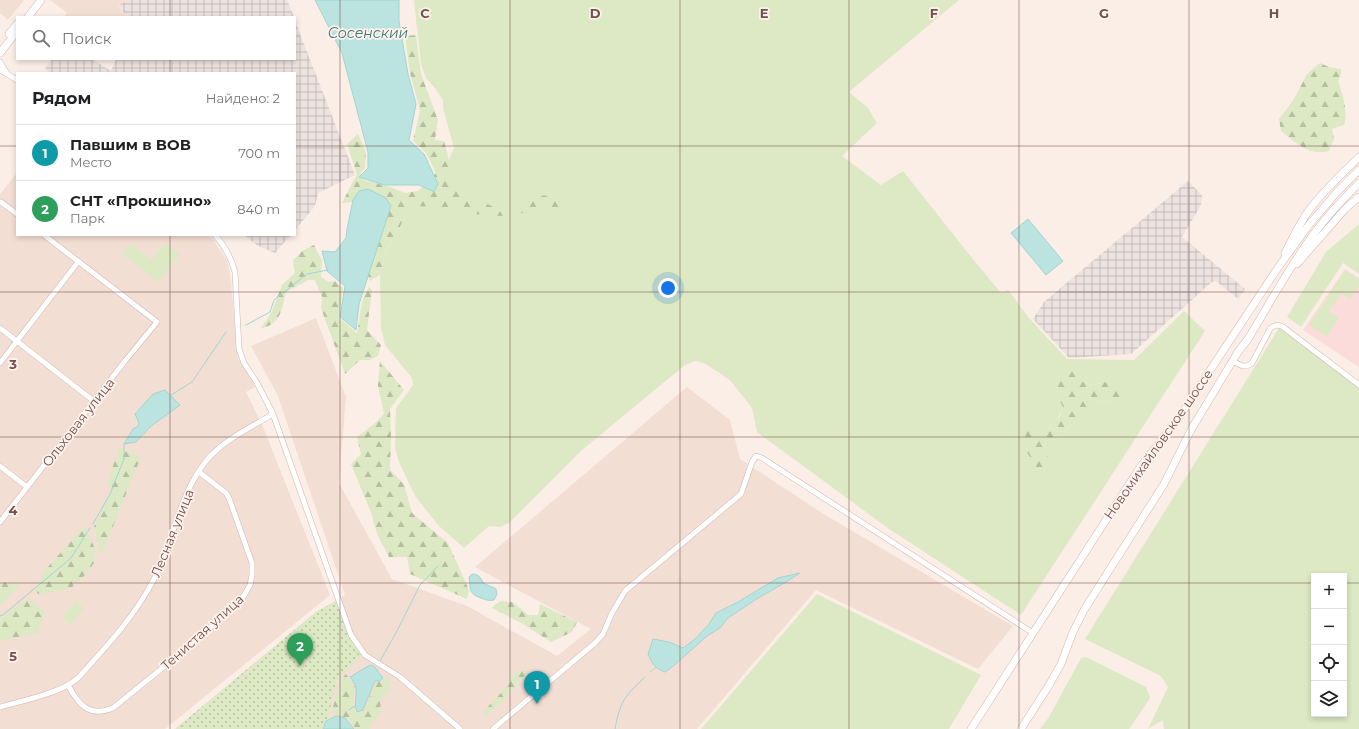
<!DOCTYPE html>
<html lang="ru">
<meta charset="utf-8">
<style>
body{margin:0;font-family:Montserrat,sans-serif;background:#f2f2f2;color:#202124}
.controls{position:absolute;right:12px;bottom:12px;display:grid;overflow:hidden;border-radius:0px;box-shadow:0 2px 6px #0003}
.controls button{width:36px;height:36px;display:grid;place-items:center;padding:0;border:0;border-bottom:1px solid #e0e0e0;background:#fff;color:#202124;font:20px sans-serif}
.you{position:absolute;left:668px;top:288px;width:14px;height:14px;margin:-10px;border:3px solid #fff;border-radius:50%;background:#1a73e8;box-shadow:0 0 0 6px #1a73e833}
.badge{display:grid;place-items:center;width:26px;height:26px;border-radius:50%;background:#0b8043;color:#fff;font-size:13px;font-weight:700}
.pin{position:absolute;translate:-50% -33px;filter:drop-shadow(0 1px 2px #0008)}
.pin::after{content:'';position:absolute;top:21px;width:14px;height:12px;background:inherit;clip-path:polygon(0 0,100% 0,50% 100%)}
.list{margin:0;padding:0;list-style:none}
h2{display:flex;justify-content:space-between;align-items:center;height:52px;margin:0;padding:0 16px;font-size:17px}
h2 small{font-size:13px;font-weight:400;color:#757577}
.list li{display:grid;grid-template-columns:26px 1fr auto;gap:12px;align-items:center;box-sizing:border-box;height:56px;padding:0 16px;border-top:1px solid #e0e0e0}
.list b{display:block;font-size:15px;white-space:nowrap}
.list p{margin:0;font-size:13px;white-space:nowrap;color:#757577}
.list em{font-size:13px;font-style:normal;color:#757577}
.icon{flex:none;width:22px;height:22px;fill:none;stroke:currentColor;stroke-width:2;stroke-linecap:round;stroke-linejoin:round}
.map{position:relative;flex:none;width:1359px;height:729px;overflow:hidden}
.search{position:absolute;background:#fff;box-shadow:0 2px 6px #0003;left:16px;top:16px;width:280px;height:44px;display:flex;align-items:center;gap:10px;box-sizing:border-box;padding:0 14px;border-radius:0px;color:#757577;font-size:15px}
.panel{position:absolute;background:#fff;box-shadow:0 2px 6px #0003;left:16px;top:72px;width:280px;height:164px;border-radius:0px}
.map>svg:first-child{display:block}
.residential{fill:#f3ded4}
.commercial{fill:#fbdcda}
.industrial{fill:url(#industrial-grid)}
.grass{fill:#dce9c4;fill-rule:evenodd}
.forest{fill:url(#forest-firs)}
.garden{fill:url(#garden-dots)}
.water{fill:#bbe4e0;stroke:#a1d6d1}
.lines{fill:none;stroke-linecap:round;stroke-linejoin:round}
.stream{stroke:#a1d6d1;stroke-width:1}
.street-casing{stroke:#cfb5af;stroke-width:6}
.secondary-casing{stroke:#d4b6af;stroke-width:8}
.street{stroke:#fff;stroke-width:5}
.secondary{stroke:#fff;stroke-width:7}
.grid{fill:none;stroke:#74504b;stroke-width:1;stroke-opacity:0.55}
.labels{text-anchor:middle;stroke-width:3.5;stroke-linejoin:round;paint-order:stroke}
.street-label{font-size:13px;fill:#74504b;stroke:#fef2ec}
.water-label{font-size:14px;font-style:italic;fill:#407874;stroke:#fef2ec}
.grid-label{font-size:13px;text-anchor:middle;font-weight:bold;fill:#74504b;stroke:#fef2ec;stroke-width:3.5;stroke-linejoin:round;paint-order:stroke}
</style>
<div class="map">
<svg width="1359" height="729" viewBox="0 0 1359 729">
<defs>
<pattern id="industrial-grid" width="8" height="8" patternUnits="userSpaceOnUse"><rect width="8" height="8" fill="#ece2df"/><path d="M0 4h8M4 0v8" fill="none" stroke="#c4bab7"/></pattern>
<pattern id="forest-firs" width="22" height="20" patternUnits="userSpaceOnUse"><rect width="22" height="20" fill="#dce9c4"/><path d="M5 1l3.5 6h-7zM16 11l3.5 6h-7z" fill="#b7bfa1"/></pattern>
<pattern id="garden-dots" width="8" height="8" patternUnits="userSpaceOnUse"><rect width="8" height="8" fill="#dce9c4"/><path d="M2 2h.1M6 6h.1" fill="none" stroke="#b7bfa1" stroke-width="1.8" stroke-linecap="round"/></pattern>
</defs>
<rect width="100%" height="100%" fill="#fbeee6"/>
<path class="residential" d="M0 0H24L8 20 0 13Z
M50 0H127L118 6 128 17H64L67 13Z
M17 173V235H209L212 238 227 260 230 274 238 358 255 387 246 392 263 427 330 595 165 729H0V194Z
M316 318 346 397 339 483 392 579 467 606 557 656 591 629 475 567 687 387 730 420 740 459 822 513 1013 626 978 669 816 590 697 729H175L316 612 345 595 278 396 251 346Z"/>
<path class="commercial" d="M1345 269 1359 278V367L1303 330Z"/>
<path class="industrial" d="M127 0H287L294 17H128L118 6Z
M295 21 355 175 318 193 315 206 295 230V73H50L45 68 52 59H92L111 71 116 59H295Z
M1188 181 1202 195 1201 205 1182 237 1245 289 1238 299 1216 281 1212 282 1131 354 1069 358 1033 319 1044 302Z
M244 235H291L275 253 258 246Z"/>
<path class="grass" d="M414 0H959L849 92 868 108 877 123 842 156 881 185 903 171 972 258 1001 293 1008 290 1029 318 1067 359 1134 360 1184 311 1205 331 1021 615 889 529 757 432 752 408 730 380 704 363 695 361 685 365 582 450 509 523 500 527 489 526 464 548 439 526 415 496 399 462 395 448 396 408 413 385 412 378 385 345 381 328 380 275 385 254 393 238 398 231 405 216 418 206 438 184 454 148 443 108V100L435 88 426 78 421 64ZM1080 374 1084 383 1093 385 1110 381 1120 404 1104 400 1097 403 1086 418 1071 425 1060 437 1045 445 1046 454 1027 452 1029 443C1042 433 1058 423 1063 407L1052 387Z
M1359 224V274L1343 263 1301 327 1287 317 1326 252Z
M130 243 152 260 165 243 180 254 158 282 122 254Z
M1345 270 1359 279V286L1350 299 1341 294 1329 311 1339 318 1327 337 1309 325Z
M1279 328 1359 388V729H1164L1163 720 1148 729 1168 687 1161 676 1085 639ZM1314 576H1344V714H1314Z
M817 594 981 675 949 729H701Z
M76 601 84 608 70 625 62 617Z
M1086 657 1146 687 1150 698 1129 729H1040L1049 717 1081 658Z"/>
<path class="forest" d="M416 35 421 74 438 120 435 140 444 141C449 157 452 173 451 189L492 206 515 208 544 195 564 202 558 213 535 211 501 216 461 213 435 207 418 206 405 216 398 231 393 238 385 254 380 275 370 281 366 272 362 193 352 202 342 203 357 174 347 144 358 134 366 152 365 168 360 173 364 180 390 187 405 193 418 191 436 173 426 153 413 141 420 110 410 73 405 36Z
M1320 63 1329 67 1341 69V74L1338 81C1343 95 1348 111 1344 125L1332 129 1334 139 1329 151C1310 157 1295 142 1281 131L1279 119 1294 99 1307 74Z
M314 245 322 261 321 277 329 282 335 281 343 288 339 318 357 333C361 317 359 301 369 287L372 290 367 330 381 345 378 356 370 360H360L345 374 321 308 322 297 315 280H308L286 292C282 308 281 325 261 328L271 313 282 285 295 273 293 260 302 251Z
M380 361 404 390 390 409 391 437 390 470 404 484 412 513 448 543 469 590 467 599 410 574 407 557H389L377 534 372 515 351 464 361 454 357 437 374 424 384 414 378 386Z
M1072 371 1080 374 1084 383 1093 385 1110 381 1121 396 1120 404 1104 400 1097 403 1086 418 1071 425 1060 437 1045 445 1046 454 1050 461 1044 468 1036 467 1027 452 1029 443 1025 435 1028 427 1047 429 1060 416 1063 407 1052 387 1064 374Z
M119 448 141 457 101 556 94 527 112 489 107 484Z
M85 526 95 549 94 563 86 574 70 589 38 594 35 589 46 569Z
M4 582 20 584 0 606V585Z
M29 598 45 612 37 633 0 641V618Z
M501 601 513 602 528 615H538L540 604 577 622 572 632 551 642 521 623 492 608 494 605Z
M521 670 528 672 502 702 484 717V711L500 694 515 674Z
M346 674 355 687 353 704 356 713 364 711 376 682 388 677 390 679V689L380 702 381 712 369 729H356L348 718 336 715 332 712 339 681Z"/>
<path class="garden" d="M336 601 350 639 363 654 336 682 328 718 321 729H175L316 612Z"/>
<path class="water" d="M315 0H399V21L408 74 416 104 409 140 424 154 438 184 434 192 419 185H384L359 177 368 168V152L342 53Z
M368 189 386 198 391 206 359 304 356 330 340 317 345 286 327 271 322 251 335 252 346 238 347 229 353 200 359 191Z
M1028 219 1063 261 1046 275 1011 233Z
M165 390 180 405 150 427 136 442 124 444 133 429 138 426 139 423 135 414 153 394Z
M800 573 786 582 755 600 728 618 720 628 707 636 671 668 665 672C655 669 652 663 648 654L653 639 669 642 683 648 695 639 709 624 716 613 738 602 778 578Z
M472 574C483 574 480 583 487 585 491 587 492 586 496 589L497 594 494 600C489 601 486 600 481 598 468 593 471 590 469 577Z
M370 665 374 666 383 678 380 681H375L363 710 357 712C352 696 362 691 350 677Z
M336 716 345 718 354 729H323L326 721Z"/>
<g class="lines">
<path class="stream" d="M246 325 270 312 274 300 307 274 328 270
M171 395 192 382 226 332
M93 524 110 494 124 459V444
M0 616 3 615 71 558 90 528
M380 661 397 631 420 585 438 566
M650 672 656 667
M349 710 355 706
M615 729C620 701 625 696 645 677"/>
<defs>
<path id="street" d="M0 62 7 73
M0 70 17 80
M0 202H1L17 214
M215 235C225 246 231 257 235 272L239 349 244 363 257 383 273 414 351 635 365 655 400 677 460 729
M0 328 95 402
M1233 361C1240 365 1245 369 1252 363L1270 329C1275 325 1277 324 1283 327L1359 385
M0 363 78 262
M0 466 27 487
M0 522 125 361 157 322 44 235
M68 685C78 704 89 718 113 708L176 657 236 605 242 599 250 585 252 575V563L229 498 226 493 199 472
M0 707C24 700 59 694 78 678 107 646 136 615 155 577 176 535 182 478 219 448 235 434 255 425 273 414
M493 729 595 643 603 634 612 613 625 591 741 494 752 462 756 456 762 458 1033 633"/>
<path id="secondary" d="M28 17 41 0
M9 34 17 24
M0 53 17 31
M1285 253C1293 238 1300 222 1310 209 1324 190 1342 174 1359 157
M1297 264 1345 209 1359 197
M971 729 1141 466 1178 419 1275 272 1308 226 1337 192 1359 170
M1021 729 1048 687 1061 664 1073 632 1084 610 1164 484 1192 428 1238 352 1248 339C1270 303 1290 265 1316 231 1329 214 1344 198 1359 183"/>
</defs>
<use href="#street" class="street-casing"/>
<use href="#secondary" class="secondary-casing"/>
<use href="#street" class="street"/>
<use href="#secondary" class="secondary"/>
</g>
<path class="grid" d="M170 0V17M340 0V729M510 0V729M680 0V729M849 0V729M1019 0V729M1189 0V729M170 59V73M0 146H17M295 146H1359M170 235V729M0 292H1359M0 437H1359M0 583H1314M1344 583H1359"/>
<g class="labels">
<g class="street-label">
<text transform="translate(78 422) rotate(-52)" y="5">Ольховая улица</text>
<text transform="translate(1158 444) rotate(-55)" y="5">Новомихайловское шоссе</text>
<text transform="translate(172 533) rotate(-68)" y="5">Лесная улица</text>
<text transform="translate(202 632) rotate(-42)" y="5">Тенистая улица</text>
</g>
<g class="water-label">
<text x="368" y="38">Сосенский</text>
</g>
</g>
<g class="grid-label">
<text x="425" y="18">C</text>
<text x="595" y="18">D</text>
<text x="764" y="18">E</text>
<text x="934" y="18">F</text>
<text x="1104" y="18">G</text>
<text x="1274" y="18">H</text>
<text x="13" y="369">3</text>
<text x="13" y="515">4</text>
<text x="13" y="661">5</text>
</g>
</svg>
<div class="controls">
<button>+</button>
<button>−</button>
<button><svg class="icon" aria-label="locate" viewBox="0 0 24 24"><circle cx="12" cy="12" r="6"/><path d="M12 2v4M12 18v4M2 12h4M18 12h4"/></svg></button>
<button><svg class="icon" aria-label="layers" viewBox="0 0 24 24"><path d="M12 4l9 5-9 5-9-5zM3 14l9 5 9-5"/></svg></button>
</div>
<div class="you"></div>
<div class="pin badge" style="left:537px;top:704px;background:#0f9aa8">1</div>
<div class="pin badge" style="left:300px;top:666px;background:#2e9e5b">2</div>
<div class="search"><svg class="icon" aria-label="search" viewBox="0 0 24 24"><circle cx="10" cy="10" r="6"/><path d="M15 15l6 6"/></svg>Поиск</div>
<section class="panel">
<h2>Рядом<small>Найдено: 2</small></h2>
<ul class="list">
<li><span class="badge" style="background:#0f9aa8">1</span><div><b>Павшим в ВОВ</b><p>Место</p></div><em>700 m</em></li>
<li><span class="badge" style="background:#2e9e5b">2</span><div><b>СНТ «Прокшино»</b><p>Парк</p></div><em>840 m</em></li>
</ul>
</section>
</div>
